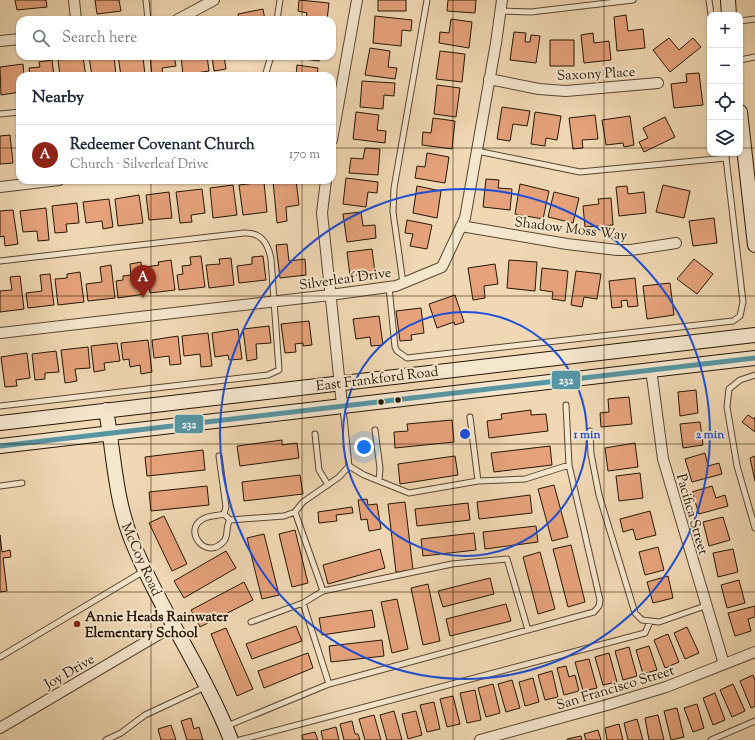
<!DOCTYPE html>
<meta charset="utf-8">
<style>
body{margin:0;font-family:"Sorts Mill Goudy",serif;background:#f2f2f3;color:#1f2937}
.controls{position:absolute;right:12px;top:12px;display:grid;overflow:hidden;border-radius:8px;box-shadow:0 1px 3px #0004}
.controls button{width:36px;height:36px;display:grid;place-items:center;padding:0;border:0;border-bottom:1px solid #e0e1e3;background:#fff;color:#1f2937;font:20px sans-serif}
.you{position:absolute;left:364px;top:447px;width:14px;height:14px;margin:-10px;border:3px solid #fff;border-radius:50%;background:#1a73e8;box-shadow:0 0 0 6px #1a73e833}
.badge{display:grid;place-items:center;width:26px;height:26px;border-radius:50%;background:#8f2418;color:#fff;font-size:13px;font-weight:700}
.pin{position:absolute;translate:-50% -33px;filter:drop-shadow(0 1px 2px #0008)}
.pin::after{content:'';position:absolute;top:21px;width:14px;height:12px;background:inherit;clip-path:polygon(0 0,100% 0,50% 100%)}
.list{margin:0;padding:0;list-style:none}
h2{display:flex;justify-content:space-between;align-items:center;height:52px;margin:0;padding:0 16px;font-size:17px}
h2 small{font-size:13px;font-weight:400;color:#747a83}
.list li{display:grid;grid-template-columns:26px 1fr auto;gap:12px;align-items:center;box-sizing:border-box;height:60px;padding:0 16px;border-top:1px solid #e0e1e3}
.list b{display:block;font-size:15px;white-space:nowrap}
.list p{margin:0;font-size:13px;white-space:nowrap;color:#747a83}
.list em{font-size:13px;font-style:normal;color:#747a83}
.icon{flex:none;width:22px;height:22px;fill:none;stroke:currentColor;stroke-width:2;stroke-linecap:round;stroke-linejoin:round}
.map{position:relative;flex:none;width:755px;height:740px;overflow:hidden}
.search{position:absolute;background:#fff;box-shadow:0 1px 3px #0004;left:16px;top:16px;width:320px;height:44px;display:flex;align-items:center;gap:10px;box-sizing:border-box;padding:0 14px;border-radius:12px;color:#747a83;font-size:15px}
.panel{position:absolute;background:#fff;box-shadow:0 1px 3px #0004;left:16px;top:72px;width:320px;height:112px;border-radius:12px}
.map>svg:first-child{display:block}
.building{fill:#e6a27b;stroke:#241604}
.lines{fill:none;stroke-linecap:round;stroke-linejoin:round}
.lane-casing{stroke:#574630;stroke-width:7}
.street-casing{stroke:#574630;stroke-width:12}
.secondary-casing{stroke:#241604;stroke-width:16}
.lane{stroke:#f5e6ce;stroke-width:5}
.street{stroke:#f5e6ce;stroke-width:10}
.secondary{stroke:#f5e6ce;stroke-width:14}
.bus-1-casing{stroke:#f5e6ce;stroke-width:8}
.bus-1{stroke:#5695a3;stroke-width:5}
.grid{fill:none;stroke:#241604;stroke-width:1;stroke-opacity:0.55}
.ring{fill:none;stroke:#1d4ed8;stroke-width:2}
.bus-dot{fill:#241604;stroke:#f5e6ce;stroke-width:1.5}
.poi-dot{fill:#8f2418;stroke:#f5e6ce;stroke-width:1.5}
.labels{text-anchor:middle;stroke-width:4;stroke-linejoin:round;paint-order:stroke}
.street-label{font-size:14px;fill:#241604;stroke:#f5e6ce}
.poi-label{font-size:14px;font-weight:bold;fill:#241604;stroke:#f5e6ce;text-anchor:start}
.centre{fill:#1d4ed8;stroke:#f5e6ce;stroke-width:2}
.ring-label{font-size:12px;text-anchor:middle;font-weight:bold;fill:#1d4ed8;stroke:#f5e6ce;stroke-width:4;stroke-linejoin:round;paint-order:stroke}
.line-badge{stroke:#f5e6ce;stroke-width:1.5}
.badge-label{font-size:11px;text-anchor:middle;font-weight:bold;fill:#fff}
</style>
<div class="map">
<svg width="755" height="740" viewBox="0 0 755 740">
<rect width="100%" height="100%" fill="#f0d8b4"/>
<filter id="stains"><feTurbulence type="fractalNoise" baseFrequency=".005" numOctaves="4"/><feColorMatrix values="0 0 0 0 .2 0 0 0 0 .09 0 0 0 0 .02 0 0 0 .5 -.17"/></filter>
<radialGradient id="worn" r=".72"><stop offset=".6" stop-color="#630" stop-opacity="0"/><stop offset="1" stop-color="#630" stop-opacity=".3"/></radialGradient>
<path class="building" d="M15 0H46L47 7 17 10Z
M95 0H119L121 11 97 14Z
M299 0 329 3 327 20H306L307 13 298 11Z
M378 0H406V11H378Z
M448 0H476L475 13 447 11Z
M263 9 265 20H239L238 14Z
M626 15 628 31 643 29 645 48 617 51 614 17Z
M375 16 412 20 411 31 402 30 401 46 373 43Z
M451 19 472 22 469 48 439 43 440 32 449 33Z
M514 32 526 33 525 42H530L531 35 540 36 536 63 510 60Z
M593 33 594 43 609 41 611 60 584 63 581 35Z
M669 38 679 50 693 38 701 47 670 72 653 50Z
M550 40H574V66H550Z
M370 48 390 51 388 67 397 68 395 79 365 75Z
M440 51 465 54 462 82 436 79Z
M114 56 116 76H105V74L92 76 89 57Z
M118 56H143L145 76H121Z
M150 56H174L176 66 162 68 163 76H152Z
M181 56H207L209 71 183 75Z
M212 56H224L226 69 214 71Z
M287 56H320L319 61 287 57Z
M83 57 86 76H60L58 60Z
M52 60 54 76H30L29 68 40 67 39 62Z
M23 64 24 76H20V92L1 95 0 67Z
M297 65 318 68 317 76H296Z
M699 73 703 105 674 108 671 84 687 82 686 74Z
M362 81 395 83 394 96 384 95 383 109 360 107Z
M437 85 460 88 456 117 434 114Z
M502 107 530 111 527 126 513 124 510 141 497 139Z
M356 112 379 115 377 130 386 131 385 143 353 139Z
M535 112 561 116 557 140 546 138 545 146 531 144Z
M595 115 598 139 582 140 583 148 573 149 569 118Z
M630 116 634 145 624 147 623 143 606 145 602 120Z
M665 117 675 137 644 152 639 142 648 138 643 128Z
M433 118 455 121 452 149 422 145 423 132 431 133Z
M20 134V163L16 135Z
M10 135 13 163 0 164V136Z
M365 148 380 149 378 175 349 173 351 158 363 159Z
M427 153 449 157 445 183 415 178 417 166 425 167Z
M346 178 378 182 377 193 368 192 366 207 343 204Z
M486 179 499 180 498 188 512 189 510 210 483 207Z
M296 180 299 205 286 207 287 221 277 223 273 181Z
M264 182 267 212 243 215 239 185Z
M520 184 549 191 543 219 515 214Z
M233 185 237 215 213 218 210 188Z
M663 185 690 191 684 218 656 212Z
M417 186 441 191 437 218 413 213Z
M627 186 628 194 644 192 646 213 619 216 616 187Z
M202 189 205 213 191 215 192 222 180 223 176 192Z
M169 192 172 218 149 220 146 195Z
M554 192 579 198 573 223 548 217Z
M139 195 143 223 118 226 115 199Z
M611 198 613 225 585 227 583 206 599 204 598 199Z
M109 199 113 227 103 229 102 221 86 223 83 202Z
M77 203 79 223 66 224 67 232 55 233 52 206Z
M46 208 49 240 38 241 37 231 23 232 20 211Z
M13 210 18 244 5 246 4 236 0 237V211Z
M361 212 363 226 375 225 376 238 347 242 343 214Z
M714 218 717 243 693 246 689 221Z
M407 220 432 225 427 249 410 246 413 234 405 233Z
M287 244 289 261 305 259 306 275 280 278 276 245Z
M372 249 375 273 350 276 347 252Z
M201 256 205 287 179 290 177 275 183 274 182 266 191 265 190 257Z
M263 256 266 280 239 283 237 266 252 264V257Z
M231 258 234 285 209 288 206 265 220 264 219 259Z
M694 259 713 274 697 294 677 279Z
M171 260 175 290 150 293 146 267 159 265 158 262Z
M509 260 537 262 535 291 507 288Z
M141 262 145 294 118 298 116 281 123 280V276L131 275 130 264Z
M495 264 498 284 484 286 485 298 473 300 468 268Z
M111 265 115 298 88 301 86 284 102 282 100 267Z
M542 268 568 271 565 301 552 299 553 292 540 290Z
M576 271 601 274 597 299 584 297 582 307 571 305Z
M80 272 84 302 58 305 55 279 67 278V274Z
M50 274 54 305 28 308 26 293 42 291 40 275Z
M20 276 24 309 0 312V291L12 290 10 277Z
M635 278 638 306 628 307 627 300 621 301 622 307 612 308 609 281Z
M670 283 674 315 647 319 643 286Z
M455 295 464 322 455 325 454 322 437 328 429 304Z
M421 308 424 333 411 335 412 340 400 341 396 311Z
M379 316 383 345 371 346 370 337 356 339 353 319Z
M309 321 312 345 303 346V343L295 344 296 352 285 353 281 324Z
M269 326 271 343 256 344 257 359 247 361 243 329Z
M238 329 242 359 229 360 228 355 215 357 212 333Z
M208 333 212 366 201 367 200 354 184 356 182 336Z
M178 336 181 364 170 365 169 356 154 358 152 340Z
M148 340 152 372 141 374 140 365 130 367 129 359 123 360 121 343Z
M117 343 120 361 104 363 105 370 94 372 91 346Z
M88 347 90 368 75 369 77 381 65 383 61 350Z
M56 351 59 372 45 373V379L35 380 32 354Z
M27 353 30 378 16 380 17 386 5 387 1 357Z
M696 390 698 413 680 416 678 392Z
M629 397 632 424 601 427 600 413 609 412 608 399Z
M531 410V415L546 414 548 431 489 438 487 421 502 419 501 414Z
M748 415 754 419 755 417V432L742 422Z
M452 420 454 442 395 448 394 432 408 431 407 424Z
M700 422 703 445 683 448 680 424Z
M282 440V445L297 443 299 458 240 466 237 446Z
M635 443 638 467 608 471 605 448Z
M550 446 552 465 494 472 491 453Z
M203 450 205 470 147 476 145 457Z
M705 453 708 466 719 463 722 474 692 482 685 459Z
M455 456 458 475 400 484 398 464Z
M755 456V481L750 458Z
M640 473 643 498 619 501 616 476Z
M300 475 303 494 244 501 242 482Z
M554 485 568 537 552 541 538 489Z
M207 486 209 505 151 511 149 492Z
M712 486 716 498 725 495 728 506 699 514 692 492Z
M530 495 532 513 479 519 477 502Z
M367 499 368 505 377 504 381 529 369 531 367 519 361 520 358 500Z
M405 502 413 570 396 572 388 504Z
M468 503 470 520 417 526 415 509Z
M352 507 353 513 336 515 337 521 319 523 318 512Z
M650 511 656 535 636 540 633 529 623 532 620 519Z
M164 516 187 564 172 571 149 523Z
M723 517 730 540 709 546 703 522Z
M536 526 538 542 485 549 483 532Z
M295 530 308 583 292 587 279 534Z
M474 533 476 550 423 556 421 539Z
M264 534 279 595 262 599 247 538Z
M0 535 2 552 10 550 11 557 3 558 7 591 0 592Z
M571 545 585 602 568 607 553 549Z
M658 547 664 570 645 575 639 552Z
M380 549 385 568 328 584 323 565Z
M733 549 738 572 718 577 713 553Z
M226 551 236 568 184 598 174 581Z
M540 552 555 609 538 614 523 557Z
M668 576 673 598 653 603 647 582Z
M490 578 494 594 443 607 438 591Z
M739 580 745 603 727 608 721 585Z
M244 582 253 600 200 627 191 610Z
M428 584 440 641 423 645 411 588Z
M397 599 408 649 392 653 381 602Z
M506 604 511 621 450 636 446 619Z
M755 606V617L748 619 751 631 735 636 728 613Z
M372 610 375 627 322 635 319 618Z
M296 626 302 641 252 659 246 644Z
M687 627 699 653 685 659 674 633Z
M226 628 253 689 237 696 211 634Z
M668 634 679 662 665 668 654 640Z
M382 640 384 656 331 662 329 646Z
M649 646 657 670 643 674 636 650Z
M629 647 637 676 623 680 615 651Z
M308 653 313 668 264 688 258 671Z
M609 653 617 682 603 685 595 657Z
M589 659 597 688 583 691 575 662Z
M566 666 569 677 575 675 579 691 564 695 557 668Z
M552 671 558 697 545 700 538 675Z
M753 675 755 681V706L751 708 740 681Z
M533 678 539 702 525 706 519 682Z
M512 680 520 708 506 712 498 684Z
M493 684 500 713 486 717 478 688Z
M733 684 745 711 732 717 720 690Z
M475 690 481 720 467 723 460 693Z
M715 693 725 720 713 725 703 698Z
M453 696 460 724 447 727 440 699Z
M434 702 440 729 427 732 420 705Z
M697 704 704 728 693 732 684 708Z
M677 708 684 737 671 740 664 711Z
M394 711 402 740H387L380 715Z
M416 711 422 735 408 739 402 714Z
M374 715 381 740H365L359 719Z
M658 715 664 740H649L645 718Z
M191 718 194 729 199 727 203 740H187L181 721Z
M637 719 643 740H628L624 723Z
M352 721 355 734H358L360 740H344L340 724Z
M619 724 623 740H607L605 728Z
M171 725 176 740H161L158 729Z
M336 727 339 740H323L321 731Z
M598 730 601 740H586L584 734Z
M315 732 318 740H303L302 735Z
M581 736 582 740H567V739Z"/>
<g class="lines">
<defs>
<path id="lane" d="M146 0 148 20
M709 0 711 15
M500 11 531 12 633 0
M277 20 280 0
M740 21 755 19
M740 60 755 57
M265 76 271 56
M0 114 20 112
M477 151 580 172 726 158V153
M0 261 244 233C261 232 268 243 271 259L279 370 268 375 0 406
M403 283 393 212 394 188 427 0
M389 287 395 347 397 351 407 358 733 321 740 316 743 302 726 158
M755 375 740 380 729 389 727 407 737 466 755 528
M343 408 349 466
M470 417 478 481
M375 430 380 468 379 481
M590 431 591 454 599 495 635 613 642 620 659 622 705 606
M315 434 319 470 328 485
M219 456 226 507 224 514
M0 486 22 483
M295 512 323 591
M224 514 230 520 284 516 295 512 303 502 339 477 349 466 364 475 409 493 478 481 525 479 569 465
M224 514C217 516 209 515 203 519 182 530 206 562 224 541 229 535 225 527 230 520
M303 603 329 684
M251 622 303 603 323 591 452 564 507 559 528 630
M0 657 144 571
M227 726 329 684 594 612 599 606 600 600 569 465 566 405
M106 740 121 733 145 715 205 687
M240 740 645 633 650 622
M711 740 755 721"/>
<path id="street" d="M74 0 76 20
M177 20 214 0
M0 41 20 39
M489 79 539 89 566 91 658 83
M332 140 357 0
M326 180 322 213 342 405
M0 187 59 180
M461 226 567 244 617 250H631L676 243
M0 333 330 295 396 286 442 267 465 218 496 43 502 0
M651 369 663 459 724 664
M0 728 173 626
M480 740 607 705 666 687 755 652"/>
<path id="secondary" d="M728 0 729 15
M740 112 755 245
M106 410C114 454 115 499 132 541 160 610 204 671 231 740
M0 423 755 335
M0 446 755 358"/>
</defs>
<use href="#lane" class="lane-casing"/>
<use href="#street" class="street-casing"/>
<use href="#secondary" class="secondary-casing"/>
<use href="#lane" class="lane"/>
<use href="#street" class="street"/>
<use href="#secondary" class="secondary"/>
<defs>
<path id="bus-1" d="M0 446 755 358"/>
</defs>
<use href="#bus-1" class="bus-1-casing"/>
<use href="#bus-1" class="bus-1"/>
</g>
<path class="grid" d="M151 0V20M302 0V20M453 0V740M604 0V740M151 56V76M302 56V76M0 148H20M332 148H710M740 148H755M151 180V740M302 180V740M0 296H755M0 444H755M0 592H755"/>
<g class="ring">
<circle cx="465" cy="434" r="122"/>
<circle cx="465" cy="434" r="245"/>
</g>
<g class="bus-dot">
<circle cx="398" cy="400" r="3.5"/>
<circle cx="381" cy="402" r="3.5"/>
</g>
<circle class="poi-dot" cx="77" cy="624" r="4"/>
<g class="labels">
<g class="street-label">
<text transform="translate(596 73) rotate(-3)" y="5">Saxony Place</text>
<text transform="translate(571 228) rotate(7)" y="5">Shadow Moss Way</text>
<text transform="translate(345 278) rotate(-8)" y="5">Silverleaf Drive</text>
<text transform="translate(377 378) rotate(-7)" y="5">East Frankford Road</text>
<text transform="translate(693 514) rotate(74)" y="5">Pacifica Street</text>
<text transform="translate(142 559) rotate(66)" y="5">McCoy Road</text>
<text transform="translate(69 671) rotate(-30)" y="5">Joy Drive</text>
<text transform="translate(615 687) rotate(-17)" y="5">San Francisco Street</text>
</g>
<g class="poi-label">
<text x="85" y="621">Annie Heads Rainwater<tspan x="85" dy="16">Elementary School</tspan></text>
</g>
</g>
<circle cx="465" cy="434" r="6" class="centre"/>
<g class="ring-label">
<text x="587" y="438">1 min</text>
<text x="710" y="438">2 min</text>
</g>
<g class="line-badge">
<rect x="551" y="370" width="30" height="20" rx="4" fill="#5695a3"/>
<rect x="174" y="414" width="30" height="20" rx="4" fill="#5695a3"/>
</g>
<g class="badge-label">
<text x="566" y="384">232</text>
<text x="189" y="428">232</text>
</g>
<rect width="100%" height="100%" filter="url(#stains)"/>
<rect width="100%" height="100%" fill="url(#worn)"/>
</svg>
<div class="controls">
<button>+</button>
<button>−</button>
<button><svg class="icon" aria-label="locate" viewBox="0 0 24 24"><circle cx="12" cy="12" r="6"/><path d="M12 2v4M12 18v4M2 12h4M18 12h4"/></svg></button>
<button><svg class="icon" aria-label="layers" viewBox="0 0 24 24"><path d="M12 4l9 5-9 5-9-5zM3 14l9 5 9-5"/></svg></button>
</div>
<div class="you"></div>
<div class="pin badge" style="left:143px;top:298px">A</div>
<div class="search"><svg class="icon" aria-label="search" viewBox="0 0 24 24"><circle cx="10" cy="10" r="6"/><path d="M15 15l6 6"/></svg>Search here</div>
<section class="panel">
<h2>Nearby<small></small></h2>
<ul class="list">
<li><span class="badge">A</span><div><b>Redeemer Covenant Church</b><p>Church · Silverleaf Drive</p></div><em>170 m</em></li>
</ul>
</section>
</div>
